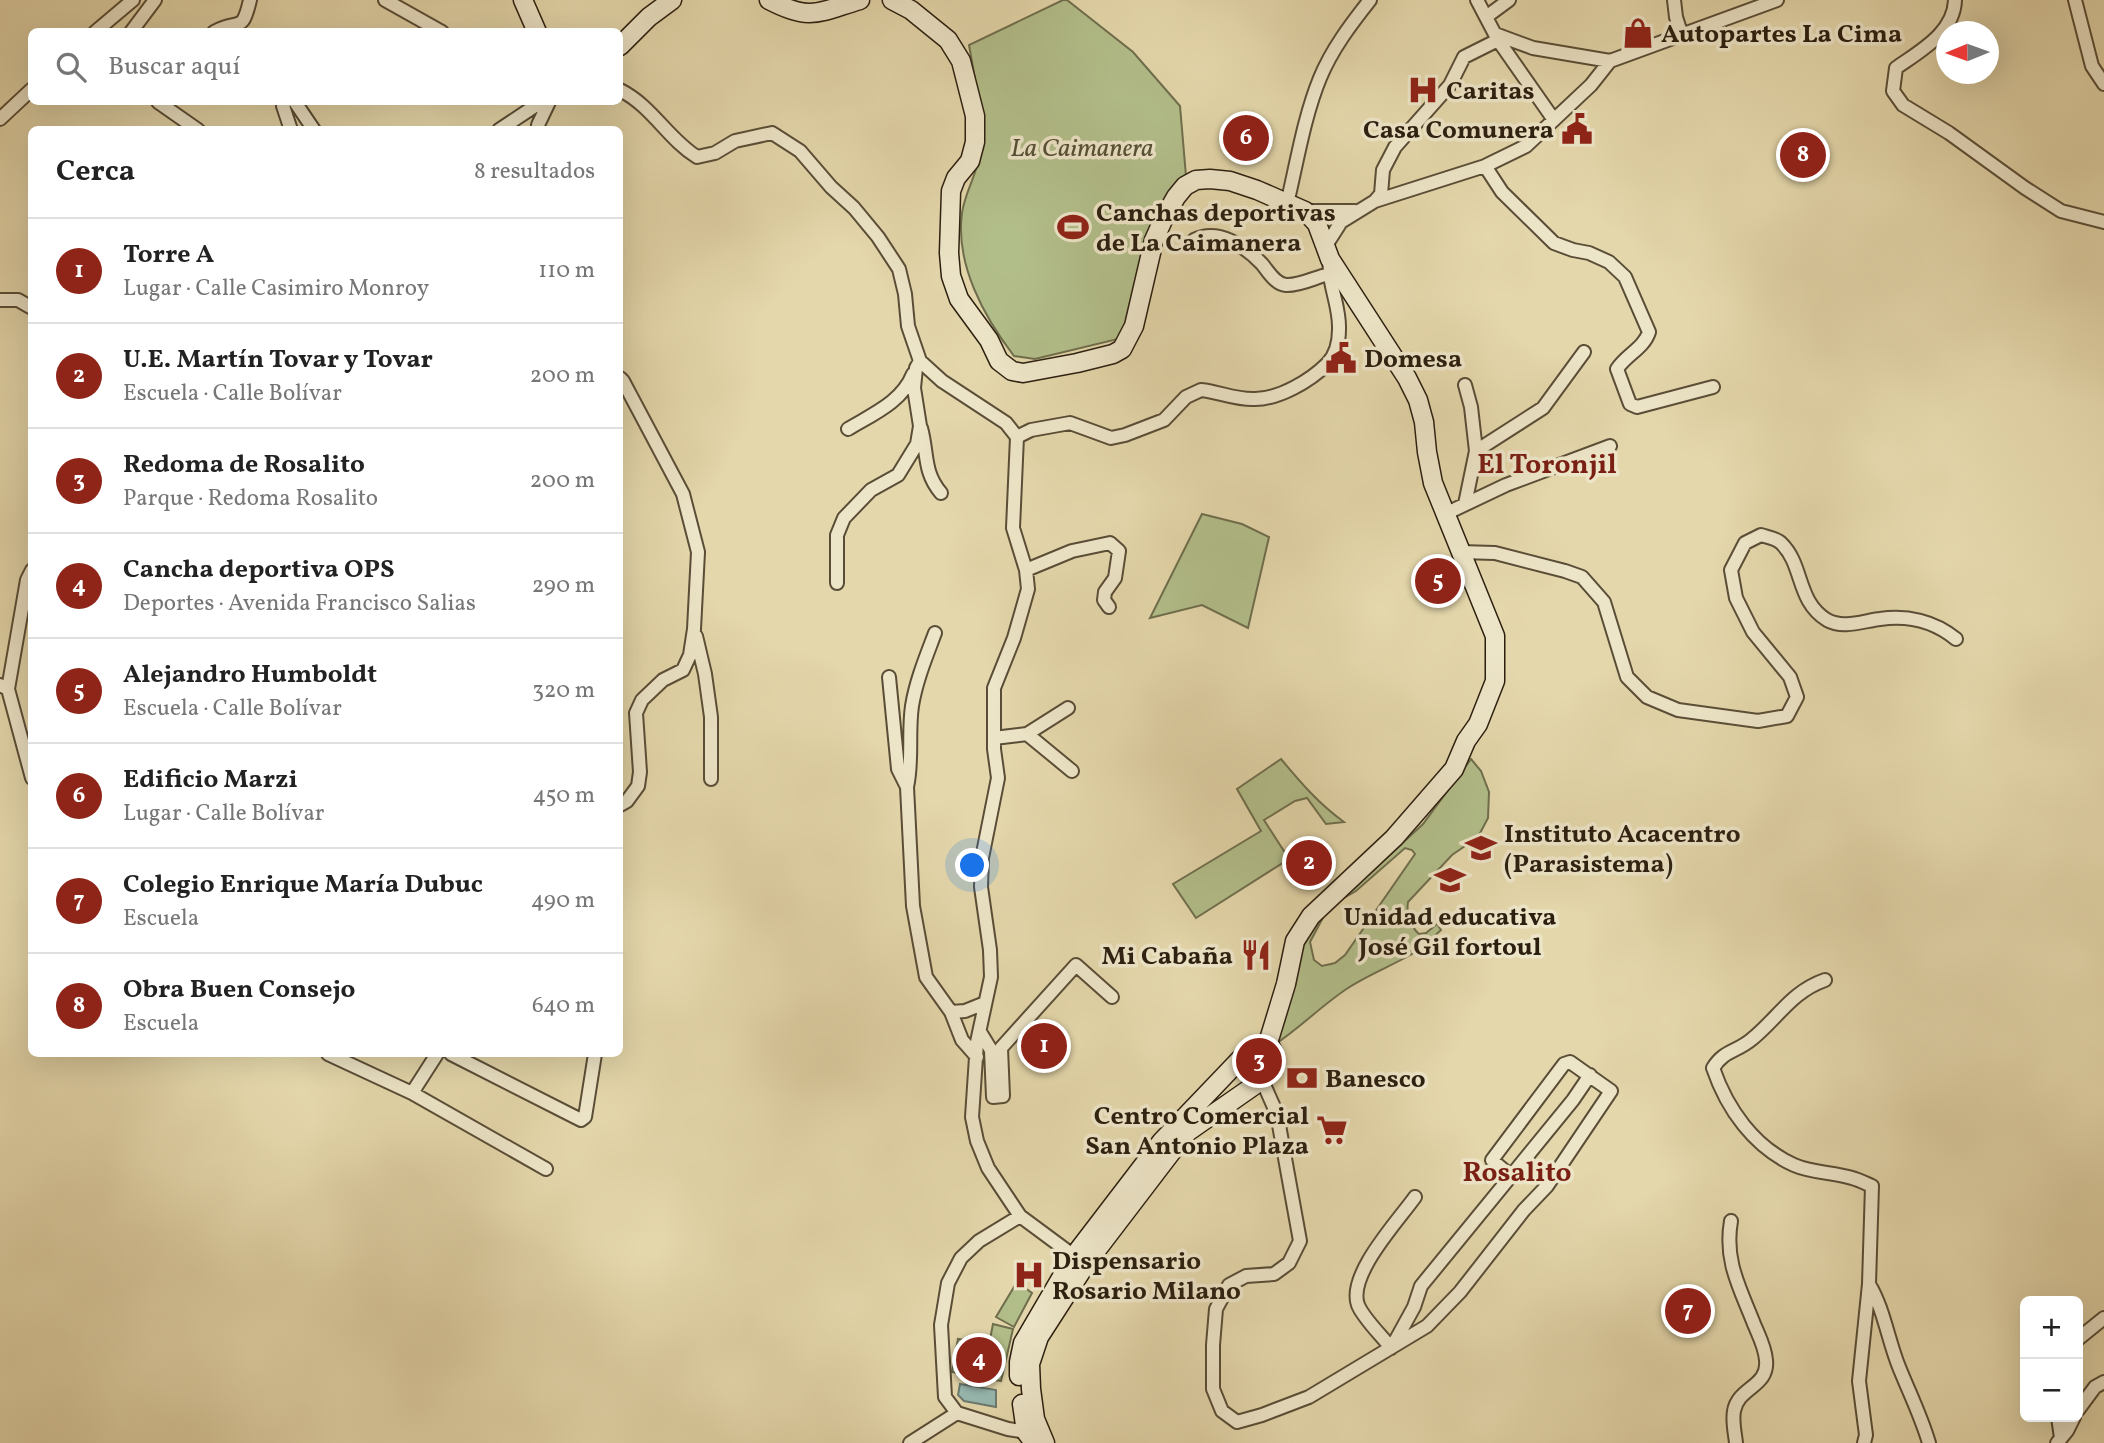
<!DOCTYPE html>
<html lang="es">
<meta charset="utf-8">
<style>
body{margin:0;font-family:Vollkorn,serif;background:#f6f6f6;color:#222}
.controls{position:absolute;right:21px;bottom:21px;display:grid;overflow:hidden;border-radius:10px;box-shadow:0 7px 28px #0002}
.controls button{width:63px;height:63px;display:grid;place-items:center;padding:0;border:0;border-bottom:2px solid #e0e0e0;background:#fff;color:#222;font:35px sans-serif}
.compass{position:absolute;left:1936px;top:21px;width:63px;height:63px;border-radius:50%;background:#fff;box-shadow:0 7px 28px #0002;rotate:269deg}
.you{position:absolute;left:973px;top:866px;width:24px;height:24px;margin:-18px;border:5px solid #fff;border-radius:50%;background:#1a73e8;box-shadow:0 0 0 10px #1a73e833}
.badge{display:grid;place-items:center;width:46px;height:46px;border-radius:50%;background:#8f2418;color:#fff;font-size:23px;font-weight:700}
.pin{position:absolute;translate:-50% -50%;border:4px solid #fff;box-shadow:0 2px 7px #0006}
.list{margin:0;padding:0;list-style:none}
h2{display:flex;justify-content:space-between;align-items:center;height:91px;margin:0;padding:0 28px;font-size:30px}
h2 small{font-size:23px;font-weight:400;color:#767676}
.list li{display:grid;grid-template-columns:46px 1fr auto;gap:21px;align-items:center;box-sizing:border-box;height:105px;padding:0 28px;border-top:2px solid #e0e0e0}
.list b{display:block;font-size:26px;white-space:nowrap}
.list p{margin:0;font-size:23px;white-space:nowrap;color:#767676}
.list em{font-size:23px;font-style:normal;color:#767676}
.icon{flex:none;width:38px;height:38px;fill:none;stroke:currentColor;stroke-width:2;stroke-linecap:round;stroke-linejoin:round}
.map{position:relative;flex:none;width:2104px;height:1443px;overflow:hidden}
.search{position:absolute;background:#fff;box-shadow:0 7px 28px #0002;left:28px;top:28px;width:595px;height:77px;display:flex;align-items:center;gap:18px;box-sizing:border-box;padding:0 24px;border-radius:10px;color:#767676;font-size:26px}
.panel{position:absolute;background:#fff;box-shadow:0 7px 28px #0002;left:28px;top:126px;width:595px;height:931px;border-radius:10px}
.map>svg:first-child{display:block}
.green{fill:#b2be8a;stroke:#6f6e4d;stroke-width:2}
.water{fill:#97b8b0;stroke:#6c7b70;stroke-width:2}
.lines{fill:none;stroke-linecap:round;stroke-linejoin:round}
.street-casing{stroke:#5a4d37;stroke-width:16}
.secondary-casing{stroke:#2c1f10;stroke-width:21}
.street{stroke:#ede5c8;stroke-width:12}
.secondary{stroke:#ede5c8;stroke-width:18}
.labels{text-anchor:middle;stroke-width:7;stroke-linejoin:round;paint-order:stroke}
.poi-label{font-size:26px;font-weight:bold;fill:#2c1f10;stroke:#ede5c8;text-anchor:start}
.park-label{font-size:26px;font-style:italic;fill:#544f35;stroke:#ede5c8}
.neighbourhood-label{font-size:28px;font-weight:bold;fill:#7a1f14;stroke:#ede5c8}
</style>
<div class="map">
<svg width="2104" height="1443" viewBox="0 0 2104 1443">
<rect width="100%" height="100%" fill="#e4d7ab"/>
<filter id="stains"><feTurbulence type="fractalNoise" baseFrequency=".00286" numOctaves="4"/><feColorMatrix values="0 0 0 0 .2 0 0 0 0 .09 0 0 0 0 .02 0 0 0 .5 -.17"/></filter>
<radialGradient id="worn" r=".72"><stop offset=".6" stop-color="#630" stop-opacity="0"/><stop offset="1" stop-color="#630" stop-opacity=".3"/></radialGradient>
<path class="green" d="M1063 0H1067L1133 52 1180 106 1186 176 1131 311 1118 339 1035 359 1014 356C984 317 955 264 962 213 965 191 980 169 981 146 982 112 975 79 969 45Z
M1202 514 1242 524 1269 537 1248 628 1202 605 1150 618Z
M1281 759C1301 783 1319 804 1344 822L1326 824 1307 798 1295 801 1264 820 1289 859 1196 918 1173 884 1261 831 1237 789Z
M1471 759 1481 771 1489 792 1488 818 1478 837 1452 855 1408 902C1406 913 1410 926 1419 934L1426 933 1437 924 1441 930C1432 938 1422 949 1412 954 1391 966 1368 975 1348 988 1322 1005 1300 1028 1274 1045L1302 940 1326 912 1310 942 1314 960 1322 966 1335 963 1345 955 1415 854 1412 850 1405 848 1356 891 1330 906 1355 887 1423 824Z
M1017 1282 1032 1293 1014 1327 996 1317Z
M993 1324 1013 1329 1001 1381 952 1372 958 1339 989 1344Z"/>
<path class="water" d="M960 1384 996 1390V1407L964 1401 958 1395Z"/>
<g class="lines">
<defs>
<path id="street" d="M385 0 442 32
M1477 0 1498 40 1554 120
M1674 0 1676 17 1682 36
M1955 0C1954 33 1920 51 1896 68L1893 91 1903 105 1949 133 2025 188 2061 211 2104 222
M2075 0 2092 66 2104 84
M1486 17 1509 0
M95 32 133 0
M131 32 155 0
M214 32C239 18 242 35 250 0
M1495 34 1533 48 1610 61
M1610 61 1777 0
M620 90C652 106 668 139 697 157L715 153 735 141 772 133 800 151 831 187 854 208 878 237 899 269 905 294 908 326 920 361 942 381 1006 423 1017 437 1013 528 1026 570 1028 589 1014 638 994 688V749L998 778 982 858 981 887 990 950 991 977 977 1042 972 1117 977 1141 988 1168 1020 1216 1074 1256
M158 102 198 130
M285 102 283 106 291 130
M295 102 314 130
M0 119 32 89
M499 130 541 102
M538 130V125L549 102
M1485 166 1502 192 1554 243 1573 250 1589 253 1609 262 1625 277 1649 332C1644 348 1626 355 1617 369L1630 404 1637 407 1713 387
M1375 201 1381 194 1383 170 1395 147 1450 85 1464 57 1498 40
M1287 204C1297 162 1304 117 1320 78 1332 49 1351 24 1370 0
M1305 211H1355
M1194 240C1218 228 1245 246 1262 264 1268 271 1275 284 1286 285 1299 286 1316 277 1329 274
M1325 247 1341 222 1375 201 1485 166 1526 146 1591 85 1610 61
M0 300H18L32 308
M620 378 623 381 683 494 698 552 694 629 690 655 683 670 663 680 642 700 636 713 640 772 638 786 627 801 620 805
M1465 385 1471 407 1476 451
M921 428C928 453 923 472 941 493
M848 429C873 414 902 402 913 374
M1017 437 1031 430 1070 423 1111 438 1125 435 1164 420 1186 397 1201 390C1220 392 1236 400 1255 399 1279 399 1310 381 1327 364 1336 355 1339 341 1339 329 1340 305 1327 283 1330 259
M1465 504 1476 451 1543 408 1584 352
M1445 514 1506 485 1610 446
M1460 552 1495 553 1565 571 1582 577 1604 602 1627 677 1647 697 1678 710 1758 721 1787 716 1797 697 1790 677 1753 632 1736 598 1731 570 1745 543 1761 535C1767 537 1776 538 1781 543 1804 565 1796 601 1827 620 1843 629 1863 621 1880 619 1907 615 1934 621 1956 639
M1026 570 1072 551 1110 543 1119 551 1115 578 1105 592 1104 600 1109 607
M837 583V535L844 518 871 490 898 475 917 444 920 426 914 388 916 368 920 361
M935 633C926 657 916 681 912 706 908 733 913 760 907 787L913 906 926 977 951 1012 962 1040 977 1057
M696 636 705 674 711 717V779
M889 677 898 769 907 787
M0 685 8 689 27 580 32 570
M8 689 32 778
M1027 734 1072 771
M994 738 1027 734 1068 708
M1825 980C1791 992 1778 1018 1752 1039 1737 1052 1724 1050 1713 1068 1727 1109 1754 1147 1794 1165 1812 1173 1833 1172 1852 1178 1859 1180 1865 1183 1872 1186L1869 1284 1859 1381 1866 1435 1864 1443
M951 1012 965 1011 985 1003
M980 1032 991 1050 993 1097 1003 1096 1001 1048 1076 965 1112 997
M328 1054 412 1093 437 1054
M451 1054 581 1120 585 1117 595 1054
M1262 1080 1277 1114 1300 1241 1289 1263 1274 1274 1246 1276 1229 1285 1216 1309 1213 1345V1389L1222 1411 1237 1422 1262 1415 1309 1397 1427 1326 1460 1292 1524 1210 1547 1186 1611 1091 1570 1062 1564 1064 1492 1160 1511 1176 1573 1100 1590 1075
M412 1093 546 1169
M1020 1216 979 1241 961 1258 948 1283 941 1325 945 1397 957 1413 1008 1429 1026 1432
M1731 1221C1724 1261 1740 1288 1754 1324 1759 1336 1765 1347 1766 1360 1769 1387 1738 1387 1734 1411 1732 1421 1735 1433 1736 1443
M1869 1284C1884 1309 1888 1340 1899 1367 1909 1392 1921 1416 1929 1443
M2078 1339 2104 1318
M1392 1347 1414 1307 1421 1286 1511 1176
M1391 1348C1382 1336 1363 1318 1358 1305 1347 1275 1398 1221 1415 1197
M2078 1410 2095 1387 2104 1382
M2058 1417 2061 1438
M910 1443 957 1413
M2057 1443 2067 1431 2074 1417"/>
<path id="secondary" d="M523 0 537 32
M769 0C811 22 819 12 860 0
M892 0 911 10 948 40 961 61 975 116V142L970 161 956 178 951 191 949 253 951 276 959 299 989 340 999 361 1012 371 1023 373 1077 363 1113 354 1122 349 1134 326 1154 240 1163 220 1176 197 1185 186 1196 180 1210 179 1230 181 1257 190 1305 211 1317 224 1330 259 1407 378 1418 400 1424 422 1427 452 1433 483 1495 636V681L1478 724 1466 741 1454 769 1394 838 1311 916 1295 941 1286 984 1268 1043
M620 46 649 17 672 0
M1019 1376V1362L1023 1343 1074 1256 1162 1141 1249 1050 1256 1046 1268 1043
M1022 1404 1026 1432 1034 1443
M1045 1443 1035 1419 1031 1389 1030 1364 1039 1337 1086 1264 1186 1133 1262 1080C1272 1068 1279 1058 1268 1043"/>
</defs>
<use href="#street" class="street-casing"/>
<use href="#secondary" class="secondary-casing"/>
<use href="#street" class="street"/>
<use href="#secondary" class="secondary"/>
</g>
<defs>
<symbol id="shop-bare" viewBox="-9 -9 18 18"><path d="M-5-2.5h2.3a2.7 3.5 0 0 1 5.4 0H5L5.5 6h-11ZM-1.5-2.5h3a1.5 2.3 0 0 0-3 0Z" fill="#8f2418" stroke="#ede5c8" stroke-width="2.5" paint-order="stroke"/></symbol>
<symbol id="hospital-bare" viewBox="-9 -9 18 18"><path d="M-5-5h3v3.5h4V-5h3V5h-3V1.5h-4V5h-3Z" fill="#8f2418" stroke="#ede5c8" stroke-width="2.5" paint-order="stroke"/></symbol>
<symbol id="civic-bare" viewBox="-9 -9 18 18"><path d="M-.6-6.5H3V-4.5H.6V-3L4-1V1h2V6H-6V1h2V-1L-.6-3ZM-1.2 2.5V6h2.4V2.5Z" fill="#8f2418" stroke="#ede5c8" stroke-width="2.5" paint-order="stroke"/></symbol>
<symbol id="stadium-bare" viewBox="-9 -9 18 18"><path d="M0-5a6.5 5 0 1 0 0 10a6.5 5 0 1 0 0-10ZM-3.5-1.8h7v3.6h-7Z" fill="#8f2418" stroke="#ede5c8" stroke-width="2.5" paint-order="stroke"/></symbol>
<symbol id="university-bare" viewBox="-9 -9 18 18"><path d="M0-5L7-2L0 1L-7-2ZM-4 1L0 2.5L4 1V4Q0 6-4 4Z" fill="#8f2418" stroke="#ede5c8" stroke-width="2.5" paint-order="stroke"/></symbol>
<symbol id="school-bare" viewBox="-9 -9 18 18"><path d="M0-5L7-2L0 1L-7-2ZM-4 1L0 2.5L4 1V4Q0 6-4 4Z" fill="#8f2418" stroke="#ede5c8" stroke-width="2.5" paint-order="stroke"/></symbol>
<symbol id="restaurant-bare" viewBox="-9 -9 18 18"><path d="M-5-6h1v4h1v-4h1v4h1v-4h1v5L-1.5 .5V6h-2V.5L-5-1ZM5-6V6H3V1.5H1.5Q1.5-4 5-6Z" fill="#8f2418" stroke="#ede5c8" stroke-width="2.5" paint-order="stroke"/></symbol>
<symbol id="bank-bare" viewBox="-9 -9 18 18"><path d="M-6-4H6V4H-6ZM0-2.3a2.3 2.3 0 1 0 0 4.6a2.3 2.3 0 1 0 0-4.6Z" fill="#8f2418" stroke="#ede5c8" stroke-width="2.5" paint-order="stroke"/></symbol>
<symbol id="supermarket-bare" viewBox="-9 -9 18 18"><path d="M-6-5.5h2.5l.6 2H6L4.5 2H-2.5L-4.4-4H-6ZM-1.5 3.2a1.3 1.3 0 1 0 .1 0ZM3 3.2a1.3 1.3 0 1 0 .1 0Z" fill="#8f2418" stroke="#ede5c8" stroke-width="2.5" paint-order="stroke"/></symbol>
</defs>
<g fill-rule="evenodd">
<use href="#shop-bare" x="1616" y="11" width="44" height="44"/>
<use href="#hospital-bare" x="1401" y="68" width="44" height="44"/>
<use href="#civic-bare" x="1555" y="107" width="44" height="44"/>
<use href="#stadium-bare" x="1051" y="205" width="44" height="44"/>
<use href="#civic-bare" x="1319" y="336" width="44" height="44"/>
<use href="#university-bare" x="1459" y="826" width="44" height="44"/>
<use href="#school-bare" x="1428" y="858" width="44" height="44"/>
<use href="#restaurant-bare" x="1234" y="933" width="44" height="44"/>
<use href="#bank-bare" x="1280" y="1056" width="44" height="44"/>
<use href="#supermarket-bare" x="1310" y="1108" width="44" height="44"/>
<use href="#hospital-bare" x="1007" y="1253" width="44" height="44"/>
</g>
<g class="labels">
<g class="poi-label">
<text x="1661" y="42">Autopartes La Cima</text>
<text x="1446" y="99">Caritas</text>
<text x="1554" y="138" text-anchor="end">Casa Comunera</text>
<text x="1096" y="221">Canchas deportivas<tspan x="1096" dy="30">de La Caimanera</tspan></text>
<text x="1364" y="367">Domesa</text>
<text x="1504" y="842">Instituto Acacentro<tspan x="1504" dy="30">(Parasistema)</tspan></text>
<text x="1450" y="925" text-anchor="middle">Unidad educativa<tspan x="1450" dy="30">José Gil fortoul</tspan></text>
<text x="1233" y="964" text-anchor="end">Mi Cabaña</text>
<text x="1325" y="1087">Banesco</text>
<text x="1309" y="1124" text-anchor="end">Centro Comercial<tspan x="1309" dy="30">San Antonio Plaza</tspan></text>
<text x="1052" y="1269">Dispensario<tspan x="1052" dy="30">Rosario Milano</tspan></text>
</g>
<g class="park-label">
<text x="1082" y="156">La Caimanera</text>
</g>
<g class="neighbourhood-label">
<text x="1547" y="473">El Toronjil</text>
<text x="1517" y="1181">Rosalito</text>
</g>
</g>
<rect width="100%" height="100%" filter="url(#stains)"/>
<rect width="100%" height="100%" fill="url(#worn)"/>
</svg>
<div class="controls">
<button>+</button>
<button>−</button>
</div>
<svg class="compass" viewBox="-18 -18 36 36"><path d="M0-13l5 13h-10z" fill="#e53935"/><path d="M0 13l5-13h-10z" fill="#767676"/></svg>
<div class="you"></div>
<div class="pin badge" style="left:1044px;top:1046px">1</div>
<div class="pin badge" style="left:1309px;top:863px">2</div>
<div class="pin badge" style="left:1259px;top:1061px">3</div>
<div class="pin badge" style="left:979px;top:1360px">4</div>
<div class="pin badge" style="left:1438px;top:581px">5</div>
<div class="pin badge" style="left:1246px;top:138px">6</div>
<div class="pin badge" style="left:1688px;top:1311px">7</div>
<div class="pin badge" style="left:1803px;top:155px">8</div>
<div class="search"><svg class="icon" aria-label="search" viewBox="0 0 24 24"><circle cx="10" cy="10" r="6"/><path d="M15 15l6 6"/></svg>Buscar aquí</div>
<section class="panel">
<h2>Cerca<small>8 resultados</small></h2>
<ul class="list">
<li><span class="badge">1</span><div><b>Torre A</b><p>Lugar · Calle Casimiro Monroy</p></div><em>110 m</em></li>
<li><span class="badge">2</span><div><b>U.E. Martín Tovar y Tovar</b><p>Escuela · Calle Bolívar</p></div><em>200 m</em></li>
<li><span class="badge">3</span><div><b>Redoma de Rosalito</b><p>Parque · Redoma Rosalito</p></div><em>200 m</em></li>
<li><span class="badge">4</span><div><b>Cancha deportiva OPS</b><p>Deportes · Avenida Francisco Salias</p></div><em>290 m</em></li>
<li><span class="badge">5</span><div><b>Alejandro Humboldt</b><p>Escuela · Calle Bolívar</p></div><em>320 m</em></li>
<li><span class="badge">6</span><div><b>Edificio Marzi</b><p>Lugar · Calle Bolívar</p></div><em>450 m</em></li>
<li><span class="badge">7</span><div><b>Colegio Enrique María Dubuc</b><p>Escuela</p></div><em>490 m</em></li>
<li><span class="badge">8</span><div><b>Obra Buen Consejo</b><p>Escuela</p></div><em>640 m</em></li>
</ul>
</section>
</div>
